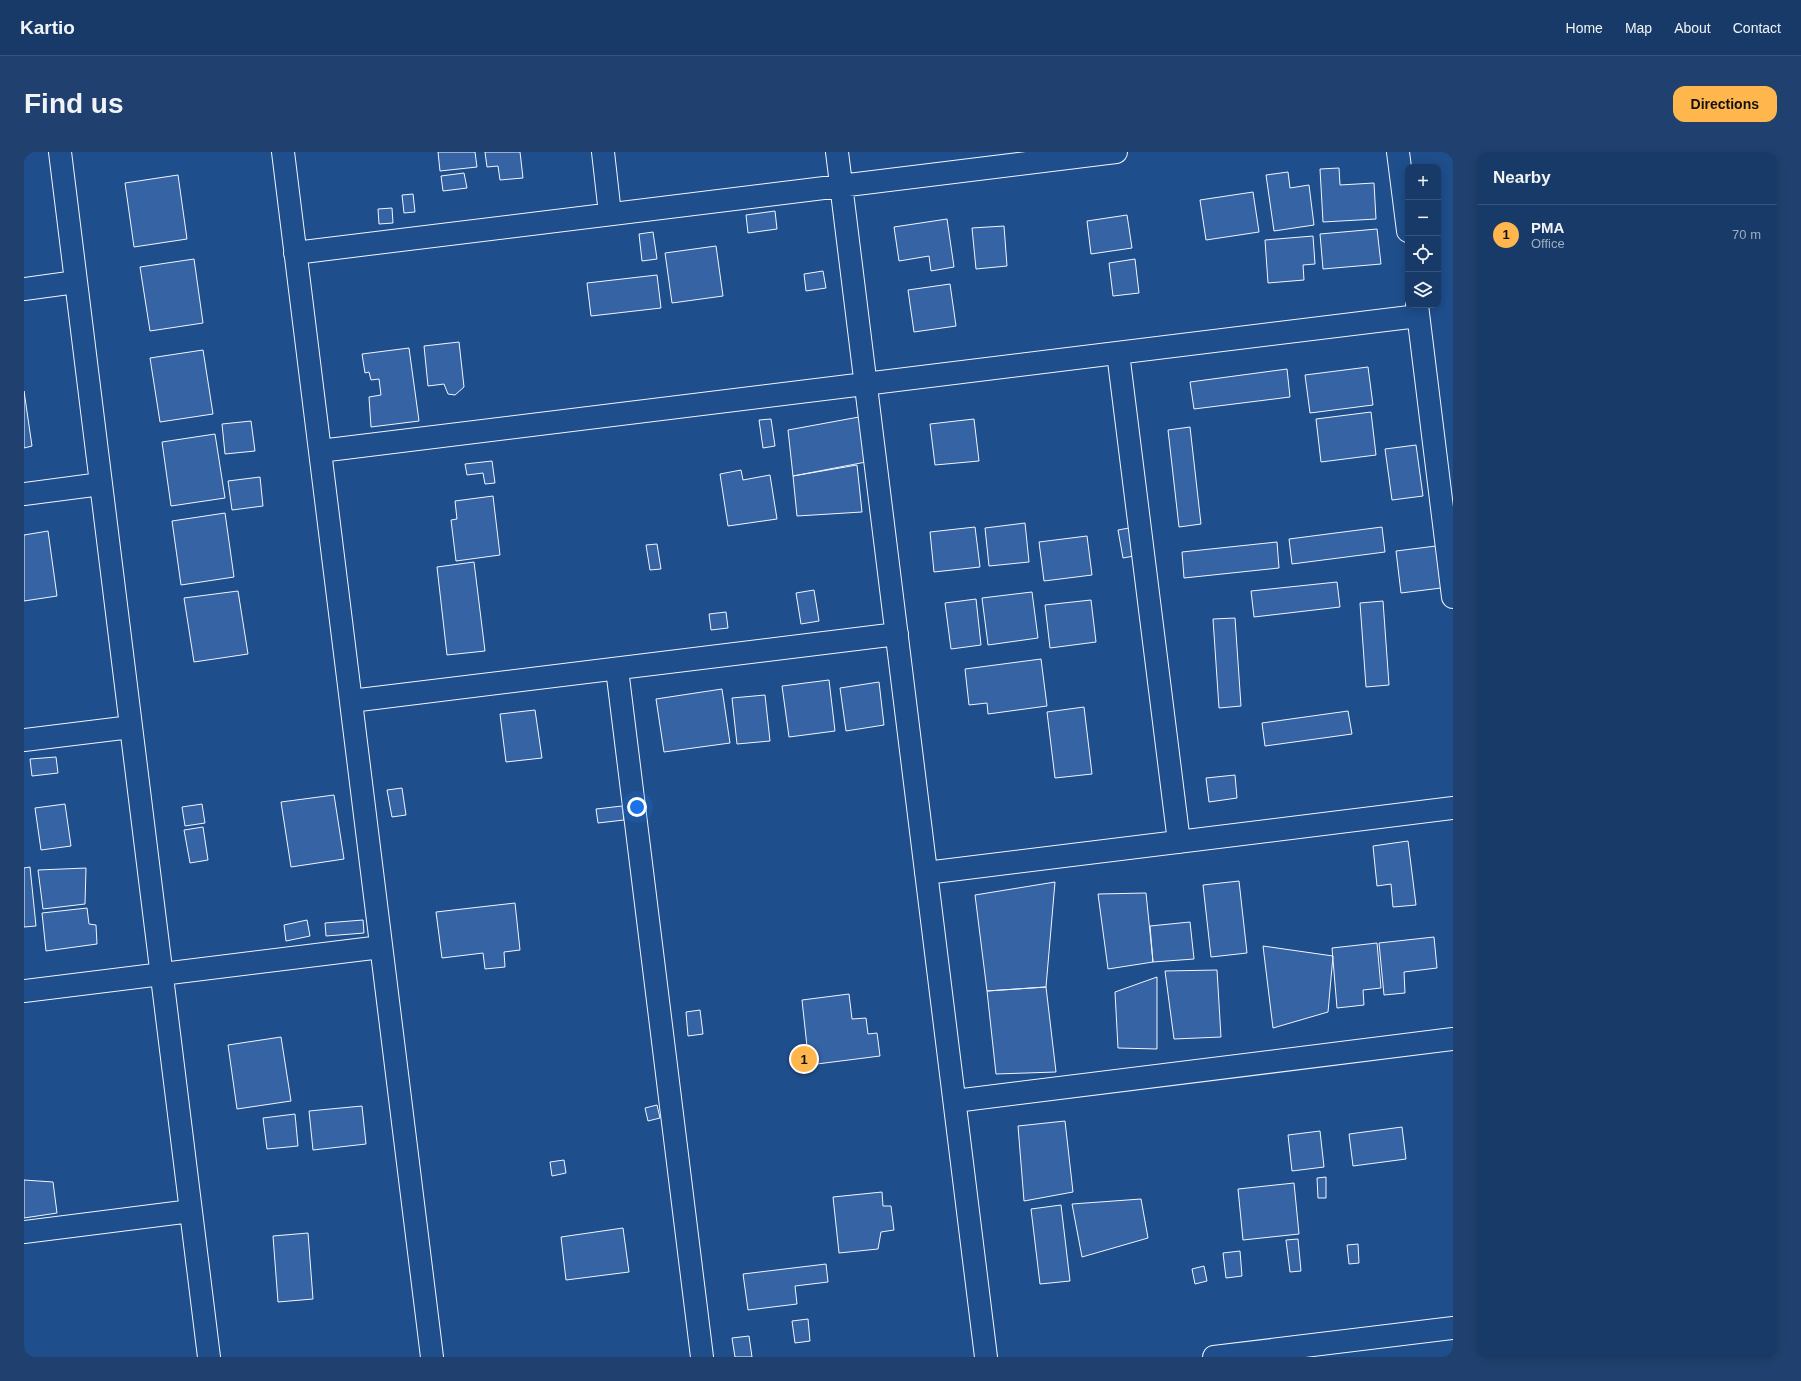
<!DOCTYPE html>
<meta charset="utf-8">
<style>
body{margin:0;font-family:Helvetica,sans-serif;background:#20416f;color:#f1f3f6}
.controls{position:absolute;right:12px;top:12px;display:grid;overflow:hidden;border-radius:8px;box-shadow:0 2px 10px #0003}
.controls button{width:36px;height:36px;display:grid;place-items:center;padding:0;border:0;border-bottom:1px solid #36547d;background:#173a69;color:#f1f3f6;font:20px sans-serif}
.you{position:absolute;left:613px;top:655px;width:14px;height:14px;margin:-10px;border:3px solid #fff;border-radius:50%;background:#1a73e8;box-shadow:0 0 0 6px #1a73e833}
.badge{display:grid;place-items:center;width:26px;height:26px;border-radius:50%;background:#ffb74d;color:#111;font-size:13px;font-weight:700}
.pin{position:absolute;translate:-50% -50%;border:2px solid #fff;box-shadow:0 1px 4px #0006}
.list{margin:0;padding:0;list-style:none}
h2{display:flex;justify-content:space-between;align-items:center;height:52px;margin:0;padding:0 16px;font-size:17px}
h2 small{font-size:13px;font-weight:400;color:#9eadc0}
.list li{display:grid;grid-template-columns:26px 1fr auto;gap:12px;align-items:center;box-sizing:border-box;height:60px;padding:0 16px;border-top:1px solid #36547d}
.list b{display:block;font-size:15px;white-space:nowrap}
.list p{margin:0;font-size:13px;white-space:nowrap;color:#9eadc0}
.list em{font-size:13px;font-style:normal;color:#9eadc0}
.icon{flex:none;width:22px;height:22px;fill:none;stroke:currentColor;stroke-width:2;stroke-linecap:round;stroke-linejoin:round}
.map{position:relative;flex:none;width:1429px;height:1205px;overflow:hidden;border-radius:12px}
header{display:flex;align-items:center;gap:24px;box-sizing:border-box;height:56px;padding:0 20px;background:#173a69;border-bottom:1px solid #36547d}
header strong{font-size:19px}
nav{display:flex;gap:22px;margin-inline-start:auto;font-size:14px}
.intro{display:flex;align-items:center;justify-content:space-between;box-sizing:border-box;height:96px;padding:0 24px}
h1{margin:0;font-size:28px}
.button{padding:10px 18px;border-radius:12px;background:#ffb74d;color:#111;font-size:14px;font-weight:700}
main{display:flex;gap:24px;padding:0 24px}
aside{flex:1;background:#173a69;border-radius:12px;box-shadow:0 2px 10px #0003}
.map>svg:first-child{display:block}
.building{fill:#3563a3;stroke:#f2f6ff}
.lines{fill:none;stroke-linecap:round;stroke-linejoin:round}
.minor-casing{stroke:#f2f6ff;stroke-width:24}
.minor{stroke:#1f4e8c;stroke-width:22}
</style>
<header>
<strong>Kartio</strong>
<nav><a>Home</a><a>Map</a><a>About</a><a>Contact</a></nav>
</header>
<div class="intro"><h1>Find us</h1><a class="button">Directions</a></div>
<main>
<div class="map">
<svg width="1429" height="1205" viewBox="0 0 1429 1205">
<rect width="100%" height="100%" fill="#1f4e8c"/>
<path class="building" d="M414 0H451L453 15 416 19Z
M461 0H496L499 26 476 28 474 14 463 15Z
M1315 16 1316 33 1350 31 1352 67 1299 70 1296 17Z
M1264 20 1266 36 1285 33 1290 73 1250 79 1242 23Z
M440 21 443 36 419 39 417 24Z
M154 23 163 87 110 95 101 31Z
M1229 40 1235 80 1182 88 1176 48Z
M389 42 391 60 380 61 378 43Z
M368 56 369 71 355 72 354 57Z
M751 59 753 77 724 81 722 63Z
M1103 63 1108 96 1067 102 1063 69Z
M923 67 930 115 907 119 905 104 875 109 870 75Z
M980 74 983 114 952 117 948 76Z
M1353 77 1357 112 1299 117 1296 82Z
M629 80 633 107 618 109 615 82Z
M1289 84 1291 112 1279 113 1280 128 1244 131 1241 88Z
M692 94 699 144 648 151 641 101Z
M170 107 179 171 126 179 116 115Z
M1111 107 1115 141 1089 144 1085 111Z
M799 119 802 136 782 139 780 122Z
M633 123 637 156 567 164 563 131Z
M926 132 932 174 890 180 884 138Z
M435 190 440 235 431 243 424 242 420 232 404 234 400 194Z
M385 196 395 269 347 275 345 245 357 243 355 227 347 228 345 220 341 221 338 202Z
M179 198 189 262 136 270 126 206Z
M1344 215 1349 253 1286 261 1281 223Z
M1263 217 1266 245 1170 257 1166 230Z
M0 239 8 294 0 296Z
M1347 260 1352 303 1297 310 1292 267Z
M835 265 842 310 769 324 764 278Z
M747 267 751 294 739 296 735 268Z
M950 267 955 309 911 313 906 272Z
M227 269 231 299 201 302 198 272Z
M1166 275 1177 372 1155 375 1144 278Z
M191 282 201 346 147 354 138 290Z
M1392 293 1399 344 1368 348 1361 297Z
M468 309 471 331 461 332 459 321 443 323 441 312Z
M833 313 838 360 773 364 769 324Z
M717 318 719 328 746 323 753 367 704 374 696 322Z
M236 325 239 354 208 358 204 329Z
M469 344 476 403 432 409 427 368 433 367 431 349Z
M201 361 210 425 157 433 148 369Z
M1001 371 1005 410 965 414 961 376Z
M951 375 956 415 910 420 906 380Z
M1358 375 1361 400 1268 412 1265 387Z
M1105 376 1110 404 1099 406 1094 378Z
M24 379 33 444 0 449V383Z
M1063 384 1068 423 1020 429 1015 390Z
M1253 390 1255 416 1160 426 1158 400Z
M633 392 637 417 626 418 622 393Z
M1412 394 1417 436 1377 441 1372 399Z
M450 410 461 499 423 503 413 415Z
M1313 430 1316 455 1230 465 1227 439Z
M790 438 795 469 777 472 772 441Z
M214 439 224 502 170 510 160 446Z
M1008 440 1014 486 964 493 958 446Z
M952 447 957 493 927 497 921 451Z
M1067 448 1072 490 1026 496 1021 453Z
M1359 449 1365 533 1342 535 1336 451Z
M702 460 704 476 687 478 685 462Z
M1211 466 1217 554 1195 556 1189 467Z
M1017 507 1023 554 964 562 963 551 945 553 941 517Z
M805 528 811 579 765 585 758 534Z
M855 530 860 573 822 579 816 536Z
M698 537 706 591 640 600 632 547Z
M741 543 746 589 713 592 708 546Z
M1060 555 1068 622 1031 626 1023 560Z
M511 558 518 606 482 610 476 562Z
M1324 559 1328 582 1241 594 1238 571Z
M32 605 34 621 8 624 6 607Z
M1211 623 1213 646 1185 650 1182 626Z
M378 636 382 663 368 665 363 638Z
M310 643 320 707 267 715 257 650Z
M41 652 47 694 17 698 11 656Z
M178 652 181 671 161 674 158 655Z
M598 654 600 668 574 671 572 657Z
M179 675 184 708 166 711 160 678Z
M1384 689 1392 753 1369 755 1367 732 1353 734 1349 694Z
M6 715 12 774 0 775V716Z
M62 716 61 752 19 757 14 718Z
M1215 729 1223 801 1187 805 1179 733Z
M1031 730 1022 835 963 839 951 743Z
M1122 741 1129 810 1084 817 1074 742Z
M491 751 496 798 480 800 481 815 461 817 459 801 418 806 412 760Z
M63 756 65 772 72 773 73 792 22 799 18 761Z
M283 768 286 784 262 789 260 773Z
M339 768 340 781 302 784 301 771Z
M1166 770 1170 807 1129 810 1126 774Z
M1410 785 1413 816 1380 820 1381 841 1360 843 1355 791Z
M1353 791 1357 836 1339 838 1340 853 1313 856 1308 796Z
M1239 794 1309 804 1304 860 1249 876Z
M1193 818 1197 885 1150 887 1141 819Z
M1133 825V897L1094 896 1091 840Z
M1022 835 1032 920 972 922 963 839Z
M825 842 828 867 842 866 844 882 853 881 856 904 785 913 778 848Z
M676 858 679 882 664 884 662 860Z
M257 885 267 949 213 957 204 893Z
M633 953 636 966 624 969 621 956Z
M338 954 342 992 289 998 285 959Z
M271 962 274 994 243 997 239 966Z
M1041 969 1049 1040 1000 1049 994 974Z
M1378 975 1382 1007 1329 1014 1325 982Z
M1296 979 1300 1015 1268 1019 1264 983Z
M540 1008 542 1021 528 1024 526 1010Z
M1302 1025V1046H1294L1293 1026Z
M0 1028 29 1030 33 1061 0 1066Z
M1270 1031 1275 1082 1219 1088 1214 1037Z
M858 1040 859 1054H867L870 1078 857 1080 854 1097 815 1101 809 1045Z
M1117 1047 1124 1086 1058 1105 1048 1052Z
M1037 1053 1046 1129 1016 1132 1007 1057Z
M599 1076 605 1120 542 1128 537 1085Z
M284 1081 289 1147 254 1150 249 1084Z
M1274 1087 1277 1119 1266 1120 1262 1088Z
M1334 1092 1335 1111 1325 1112 1323 1093Z
M1216 1099 1218 1124 1202 1126 1199 1101Z
M802 1112 804 1130 771 1134 773 1152 724 1158 719 1122Z
M1180 1114 1183 1129 1171 1132 1168 1117Z
M784 1167 786 1189 771 1191 768 1169Z
M725 1184 728 1205H711L708 1186Z"/>
<g class="lines">
<defs>
<path id="minor" d="M36 0 185 1205
M259 0 408 1205
M579 0 586 62
M813 0 962 1205
M1374 0 1384 79
M271 101 1092 0
M0 137 52 130
M1393 153 1429 445
M1094 201 1155 690
M296 299 1394 164
M0 342 77 332
M593 517 678 1205
M327 549 873 482
M0 588 107 575
M902 721 1429 656
M0 839 357 795
M931 949 1429 887
M0 1080 167 1059
M1190 1205 1429 1176"/>
</defs>
<use href="#minor" class="minor-casing"/>
<use href="#minor" class="minor"/>
</g>
</svg>
<div class="controls">
<button>+</button>
<button>−</button>
<button><svg class="icon" aria-label="locate" viewBox="0 0 24 24"><circle cx="12" cy="12" r="6"/><path d="M12 2v4M12 18v4M2 12h4M18 12h4"/></svg></button>
<button><svg class="icon" aria-label="layers" viewBox="0 0 24 24"><path d="M12 4l9 5-9 5-9-5zM3 14l9 5 9-5"/></svg></button>
</div>
<div class="you"></div>
<div class="pin badge" style="left:780px;top:907px">1</div>
</div>
<aside>
<h2>Nearby<small></small></h2>
<ul class="list">
<li><span class="badge">1</span><div><b>PMA</b><p>Office</p></div><em>70 m</em></li>
</ul>
</aside>
</main>
